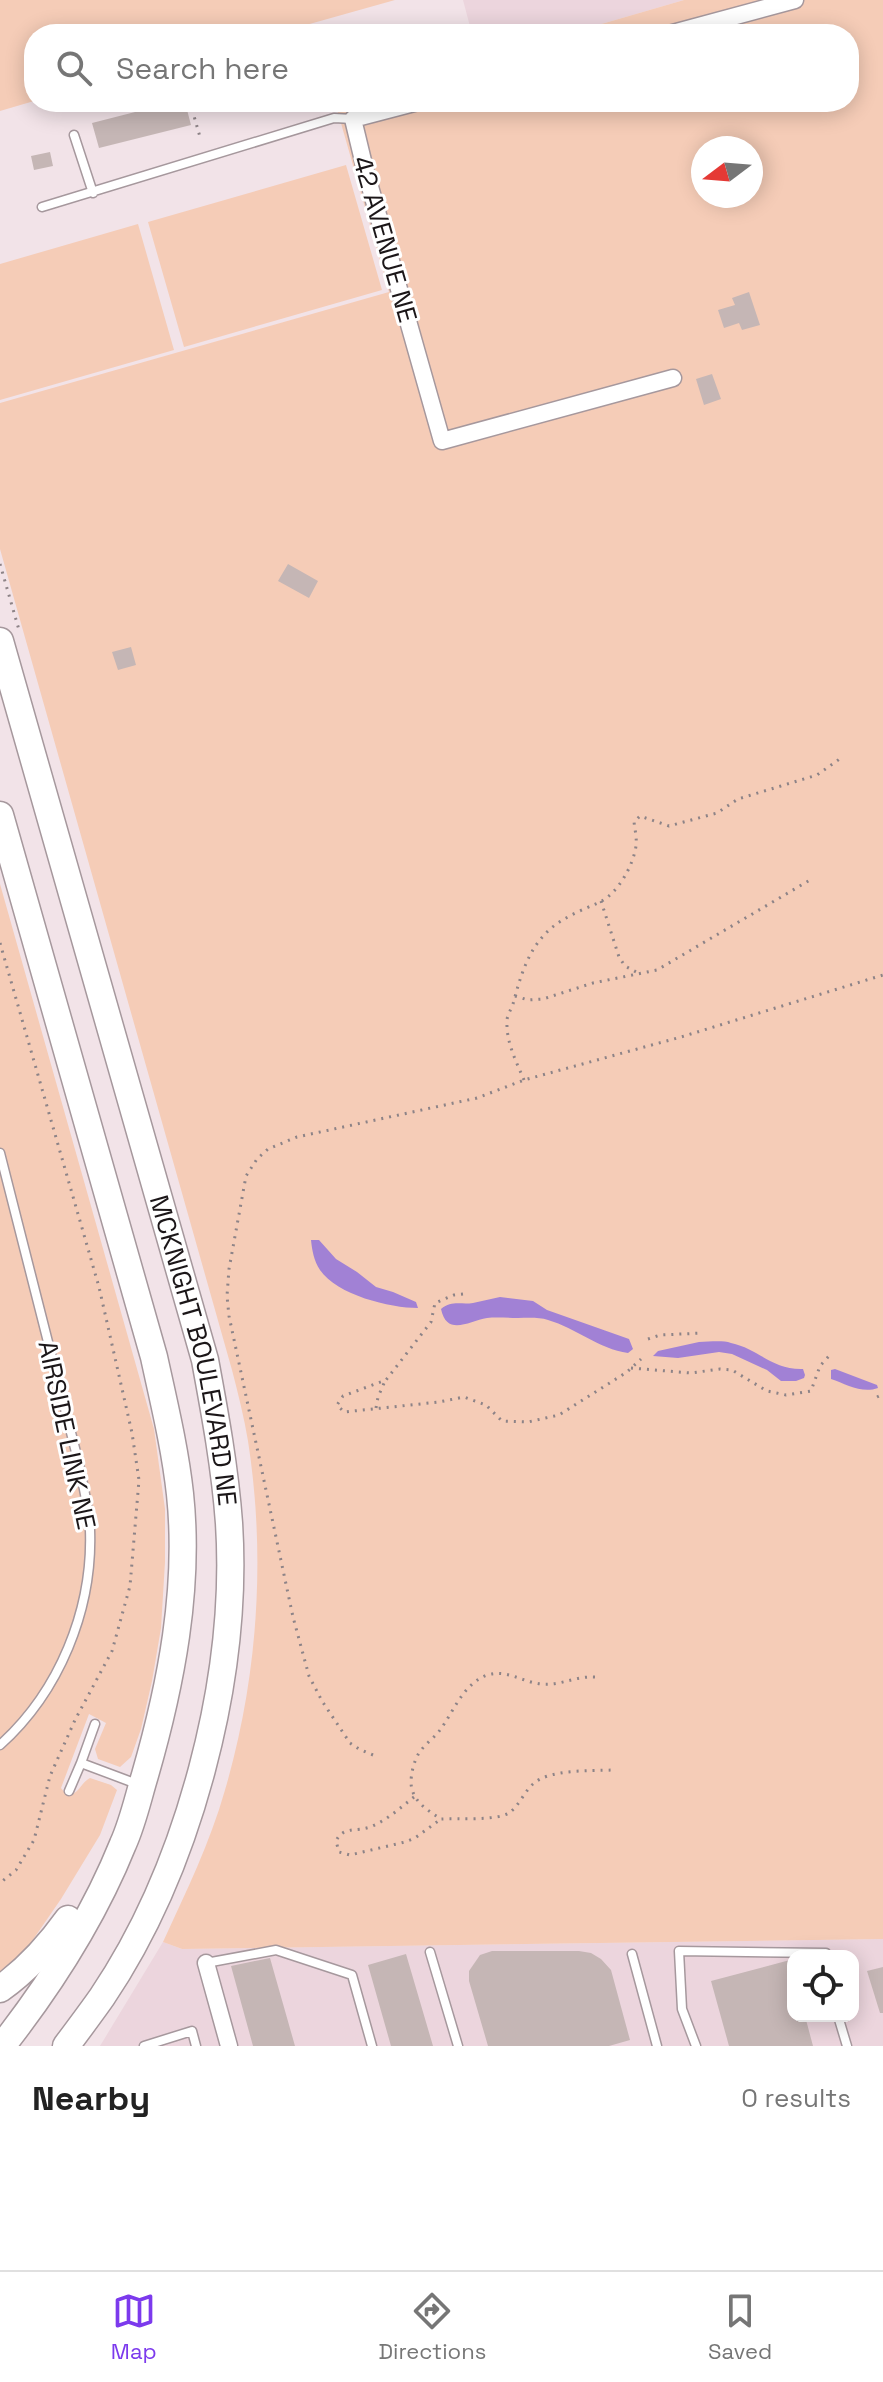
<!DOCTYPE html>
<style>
body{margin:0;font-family:"Space Grotesk",sans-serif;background:#f6f6f6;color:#222}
.controls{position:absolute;right:24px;bottom:24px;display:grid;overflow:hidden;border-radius:16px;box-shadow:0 4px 20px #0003}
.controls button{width:72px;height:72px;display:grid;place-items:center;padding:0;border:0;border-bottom:2px solid #e0e0e0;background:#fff;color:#222;font:40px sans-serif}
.compass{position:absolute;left:691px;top:136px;width:72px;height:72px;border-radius:50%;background:#fff;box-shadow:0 4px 20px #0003;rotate:254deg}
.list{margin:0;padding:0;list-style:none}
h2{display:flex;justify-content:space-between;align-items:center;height:104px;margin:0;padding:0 32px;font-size:34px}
h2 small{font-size:26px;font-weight:400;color:#767676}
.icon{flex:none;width:44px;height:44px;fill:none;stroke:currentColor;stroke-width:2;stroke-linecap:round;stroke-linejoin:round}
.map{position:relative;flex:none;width:883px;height:2046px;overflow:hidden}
.search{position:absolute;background:#fff;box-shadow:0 4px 20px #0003;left:24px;right:24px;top:24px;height:88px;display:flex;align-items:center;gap:20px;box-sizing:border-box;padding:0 28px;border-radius:32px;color:#767676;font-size:30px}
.sheet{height:224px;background:#fff}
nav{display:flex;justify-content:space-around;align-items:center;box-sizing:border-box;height:112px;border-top:2px solid #e0e0e0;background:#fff;font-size:22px;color:#767676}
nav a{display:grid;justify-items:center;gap:4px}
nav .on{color:#7c3aed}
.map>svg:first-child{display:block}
.built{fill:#ecd5dd;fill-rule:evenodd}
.green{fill:#f5ccb7;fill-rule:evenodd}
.water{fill:#a181d5}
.building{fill:#c5b6b5}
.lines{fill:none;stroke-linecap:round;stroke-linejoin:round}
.lane-casing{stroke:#a6989d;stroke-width:11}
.street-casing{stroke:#a6989d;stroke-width:19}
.primary-casing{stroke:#a6989d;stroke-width:29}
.path{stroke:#8d8387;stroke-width:3;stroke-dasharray:2 6;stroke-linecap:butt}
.lane{stroke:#fff;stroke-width:8}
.street{stroke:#fff;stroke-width:16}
.primary{stroke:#fff;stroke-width:26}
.labels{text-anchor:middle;stroke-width:6;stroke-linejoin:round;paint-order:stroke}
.street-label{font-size:26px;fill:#1b1618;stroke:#fff}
</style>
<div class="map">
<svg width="883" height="2046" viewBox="0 0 883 2046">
<rect width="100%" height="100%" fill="#f2e3e8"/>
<path class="built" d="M463 0H684L567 34H472Z
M883 1939V2046H100L163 1942 182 1949ZM793 1956H853V2016H793Z"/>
<path class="green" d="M0 0H395L274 34H34V101L0 111Z
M684 0H883V1939L182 1949 163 1942C186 1892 210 1843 225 1790 258 1678 266 1556 248 1441 244 1417 238 1393 232 1370L0 549V403L389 292 335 102H849V34H567ZM703 148H751V196H703Z
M346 165 382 290 184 347 148 222Z
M138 224 174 350 0 400V264Z
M0 884 154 1429 165 1509V1562L161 1628 152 1681 141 1729 131 1757 120 1767 98 1759 95 1749 106 1723 89 1714 61 1788 65 1793 71 1795C80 1791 82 1782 90 1778L111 1785 117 1790 100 1835 61 1899 30 1944 0 1977Z"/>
<path class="water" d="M311 1240H319L336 1259 357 1272 376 1287 393 1292 416 1302 418 1308C390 1308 337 1295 320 1270 314 1261 312 1250 311 1240Z
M500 1297 533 1301 547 1310 629 1339 633 1349 628 1353C599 1349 576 1328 548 1320 539 1317 527 1318 518 1318 508 1318 496 1317 487 1318 469 1321 447 1337 441 1309 452 1300 461 1305 473 1303 482 1301 491 1299 500 1297Z
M699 1342C709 1342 722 1340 731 1343 759 1349 772 1370 803 1369L805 1375 804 1378 796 1381H781L767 1370 732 1354 719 1352 678 1358 653 1356 658 1351Z
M835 1369 877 1385 878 1388C862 1394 846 1384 831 1379V1370Z"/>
<path class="building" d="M136 102H185L191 125 99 148 92 123 139 111Z
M50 152 53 166 34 170 31 156Z
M749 292 760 325 742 330 739 323 724 328 718 310 735 305 732 298Z
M712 374 721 399 704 405 696 379Z
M288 564 318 581 309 598 278 581Z
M131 647 136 665 118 670 112 652Z
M492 1951H579L591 1953 601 1959 611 1970 630 2040 609 2046H488L469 1981V1971L480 1955Z
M406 1954 433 2046H391L368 1965Z
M270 1958 295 2046H253L231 1966Z
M790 1960 793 1972V2016H805L813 2046H729L711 1981Z
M883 1967V2013H880L867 1971Z"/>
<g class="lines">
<defs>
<path id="lane" d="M74 135 93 193
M42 207 334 118 353 119
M0 1153 79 1464C83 1486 89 1508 90 1530 93 1610 59 1692 0 1745
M95 1724 81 1763 137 1784
M69 1791 81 1763
M430 1952 458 2046
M632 1954 657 2046
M206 1963 276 1950 352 1975 372 2046
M838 2016 847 2046
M144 2046 192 2031 196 2046
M696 2046 682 2009 679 1951 826 1953 827 1956"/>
<path id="street" d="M669 34 795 0
M418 102 353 119 365 169 442 441 673 378
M206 1963 229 2046"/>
<g id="primary">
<path id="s1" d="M0 641 205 1360C215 1414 225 1468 229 1523 239 1678 189 1868 102 1997 90 2014 78 2030 66 2046"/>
<path d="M0 815 154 1357C164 1403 175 1448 180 1494 190 1588 171 1685 145 1775 138 1798 133 1822 123 1844 94 1916 50 1985 2 2046"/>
<path d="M0 1989C28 1969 48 1947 68 1919"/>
</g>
</defs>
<use href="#lane" class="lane-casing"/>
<use href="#street" class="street-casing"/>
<use href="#primary" class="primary-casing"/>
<path class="path" d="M190 102 200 137
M0 564 19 630
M601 901 619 957 625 966 640 974
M0 943 99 1287 132 1433 139 1480 130 1586 112 1651 75 1720 50 1776 34 1840 16 1870 0 1883
M515 996 528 1000 543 999 593 983 657 970 810 880
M524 1080C516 1061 506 1042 507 1021 507 1015 511 1010 513 1004 520 978 527 952 547 932 561 918 582 910 600 902 618 893 633 866 636 846 637 839 635 830 634 822L640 816 669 826 717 813 738 799 817 775 841 758
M463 1294 454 1295 435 1303 431 1322 386 1380 343 1396 337 1405 344 1412 439 1402 464 1397 486 1405 502 1421 528 1422 559 1415 627 1372 641 1359
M648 1339 660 1335 703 1333
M631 1368 691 1373 720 1369 732 1370 767 1391 786 1395 811 1391 820 1366 829 1356
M877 1397 883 1394
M376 1408 378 1397 385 1381
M595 1677C574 1676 561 1686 541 1684 522 1682 507 1669 487 1675 463 1684 454 1711 440 1730 434 1738 425 1744 419 1753 414 1761 411 1773 411 1783 412 1801 427 1810 441 1819 457 1818 496 1821 509 1813 519 1806 524 1792 533 1784 549 1769 590 1771 612 1770
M373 1755 359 1749 350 1743 322 1701 309 1676 293 1617 229 1316 227 1296 229 1269 246 1176 257 1159 268 1149 297 1137 477 1098 524 1080 681 1037 883 975
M414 1797C400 1808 386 1821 370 1827 356 1832 343 1826 336 1841L339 1852 350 1855 405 1842 415 1838 441 1819"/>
<use href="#lane" class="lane"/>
<use href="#street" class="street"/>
<use href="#primary" class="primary"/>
</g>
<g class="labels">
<g class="street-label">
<text transform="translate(385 239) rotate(74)" y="9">42 AVENUE NE</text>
<text dy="9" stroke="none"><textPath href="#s1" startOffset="736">MCKNIGHT BOULEVARD NE</textPath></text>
<text transform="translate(67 1435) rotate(78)" y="9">AIRSIDE LINK NE</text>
</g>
</g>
</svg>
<div class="controls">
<button><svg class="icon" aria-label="locate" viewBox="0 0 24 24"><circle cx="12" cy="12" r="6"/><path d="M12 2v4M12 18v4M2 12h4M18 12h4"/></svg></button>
</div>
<svg class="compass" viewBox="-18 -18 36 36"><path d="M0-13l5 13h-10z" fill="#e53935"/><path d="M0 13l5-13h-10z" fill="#767676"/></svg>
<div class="search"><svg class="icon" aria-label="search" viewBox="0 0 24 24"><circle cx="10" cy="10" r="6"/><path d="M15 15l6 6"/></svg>Search here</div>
</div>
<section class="sheet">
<h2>Nearby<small>0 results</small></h2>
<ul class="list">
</ul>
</section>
<nav>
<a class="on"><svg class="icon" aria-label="map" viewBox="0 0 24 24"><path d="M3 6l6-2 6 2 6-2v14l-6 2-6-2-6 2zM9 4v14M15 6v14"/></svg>Map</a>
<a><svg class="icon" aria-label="directions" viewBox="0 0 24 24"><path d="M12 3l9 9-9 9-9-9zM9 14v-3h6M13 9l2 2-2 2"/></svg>Directions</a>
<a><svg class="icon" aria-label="saved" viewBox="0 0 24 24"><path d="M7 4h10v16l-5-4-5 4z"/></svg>Saved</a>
</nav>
